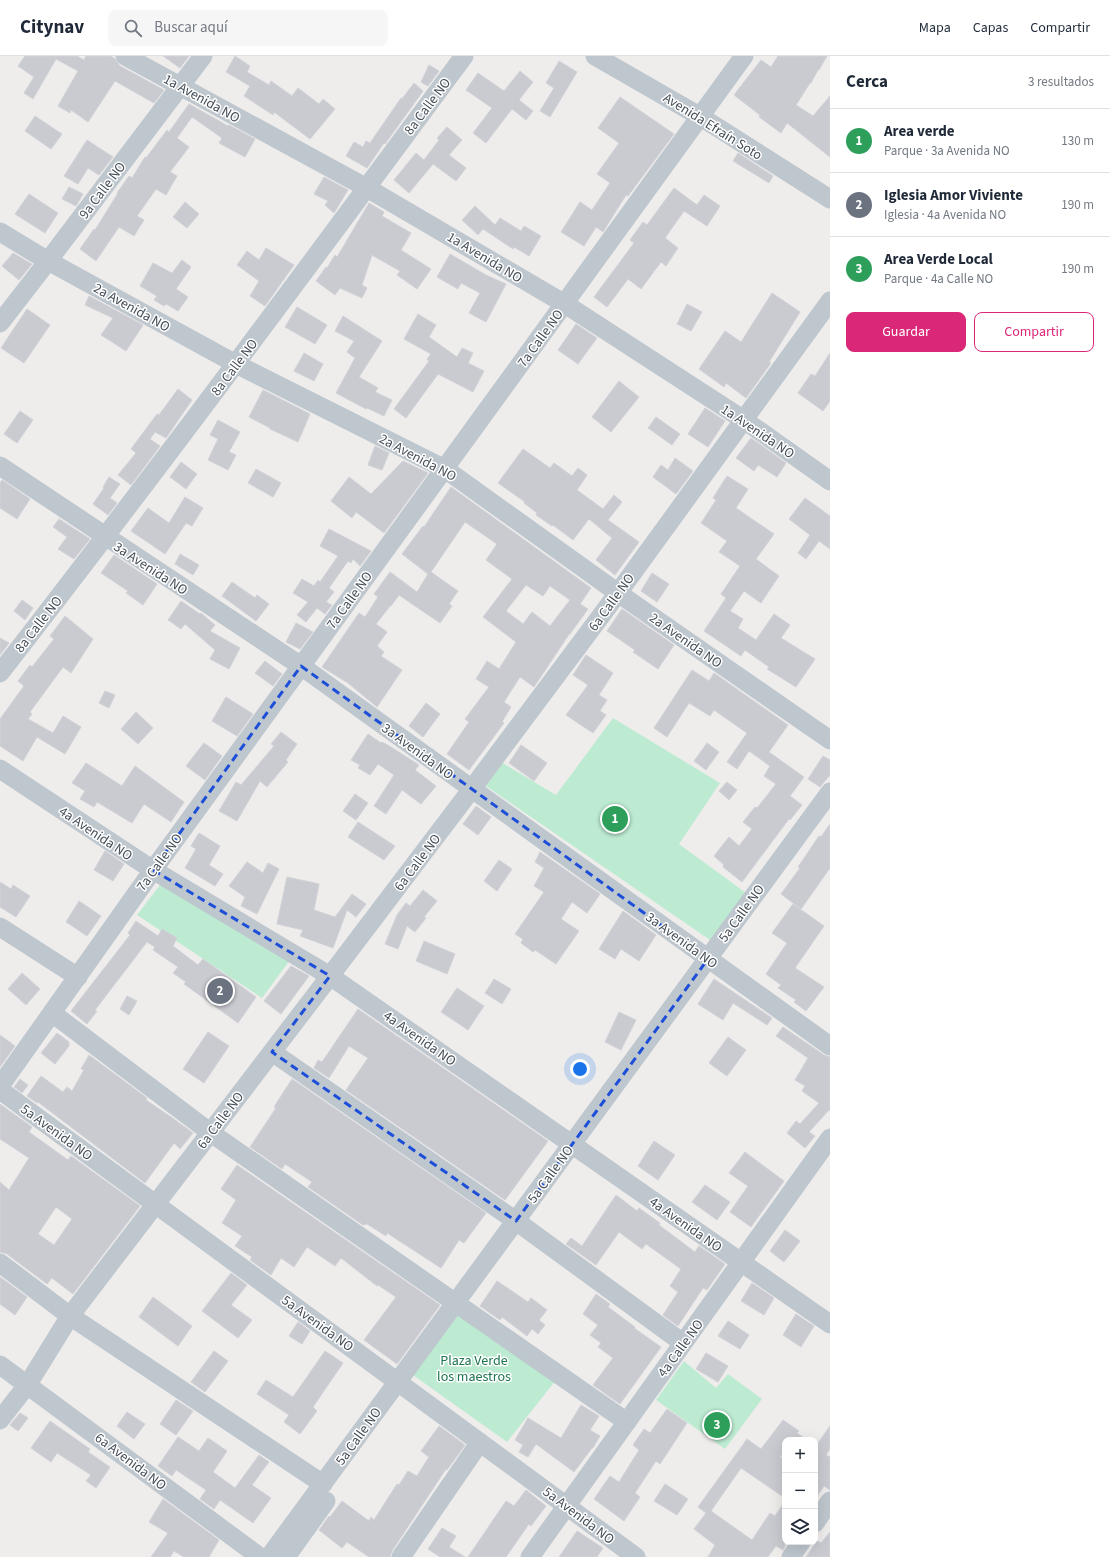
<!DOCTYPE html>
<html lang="es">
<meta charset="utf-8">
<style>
body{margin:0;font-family:"Source Sans 3",sans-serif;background:#f6f6f7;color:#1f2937}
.controls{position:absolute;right:12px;bottom:12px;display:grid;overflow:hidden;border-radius:8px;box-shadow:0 4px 16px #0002}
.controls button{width:36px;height:36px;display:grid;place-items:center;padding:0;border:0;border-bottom:1px solid #e0e1e3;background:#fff;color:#1f2937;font:20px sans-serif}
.you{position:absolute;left:580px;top:1013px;width:14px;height:14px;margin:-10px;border:3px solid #fff;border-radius:50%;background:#1a73e8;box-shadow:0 0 0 6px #1a73e833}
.badge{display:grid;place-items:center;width:26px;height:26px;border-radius:50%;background:#db2777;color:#fff;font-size:13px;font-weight:700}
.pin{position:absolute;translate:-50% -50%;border:2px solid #fff;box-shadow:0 1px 4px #0006}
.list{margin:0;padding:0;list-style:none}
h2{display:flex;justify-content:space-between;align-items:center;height:52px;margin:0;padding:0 16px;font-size:17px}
h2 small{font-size:13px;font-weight:400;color:#747a83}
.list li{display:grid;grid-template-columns:26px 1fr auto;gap:12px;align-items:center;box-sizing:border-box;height:64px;padding:0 16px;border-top:1px solid #e0e1e3}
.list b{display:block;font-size:15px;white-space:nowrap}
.list p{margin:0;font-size:13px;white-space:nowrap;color:#747a83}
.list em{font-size:13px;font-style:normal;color:#747a83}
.actions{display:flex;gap:8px;padding:12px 16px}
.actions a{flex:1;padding:9px 0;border:1px solid #db2777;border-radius:8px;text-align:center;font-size:14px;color:#db2777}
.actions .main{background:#db2777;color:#fff}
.icon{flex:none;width:22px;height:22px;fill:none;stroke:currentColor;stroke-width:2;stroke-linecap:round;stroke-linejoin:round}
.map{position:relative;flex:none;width:830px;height:1501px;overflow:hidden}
header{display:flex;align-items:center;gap:24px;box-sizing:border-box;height:56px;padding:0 20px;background:#fff;border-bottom:1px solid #e0e1e3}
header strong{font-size:19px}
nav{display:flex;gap:22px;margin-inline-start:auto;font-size:14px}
.search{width:280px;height:36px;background:#f6f6f7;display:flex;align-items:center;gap:10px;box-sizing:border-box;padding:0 14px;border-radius:8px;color:#747a83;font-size:15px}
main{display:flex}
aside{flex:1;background:#fff}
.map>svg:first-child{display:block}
.green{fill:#bdebd2}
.building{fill:#cacbd1;stroke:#d1d2d8;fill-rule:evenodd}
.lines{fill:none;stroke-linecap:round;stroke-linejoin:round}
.minor{stroke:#bec6ce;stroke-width:19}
.marked{fill:none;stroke:#1d4ed8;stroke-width:3;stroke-dasharray:8 5;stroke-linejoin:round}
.labels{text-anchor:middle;stroke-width:3;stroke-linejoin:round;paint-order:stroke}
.street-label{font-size:14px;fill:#464e58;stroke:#fff}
.park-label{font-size:14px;fill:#1d7450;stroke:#fff}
</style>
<header>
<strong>Citynav</strong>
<div class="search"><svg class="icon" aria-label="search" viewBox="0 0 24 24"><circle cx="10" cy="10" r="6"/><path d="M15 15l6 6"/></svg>Buscar aquí</div>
<nav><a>Mapa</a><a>Capas</a><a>Compartir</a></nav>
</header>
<main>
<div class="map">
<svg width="830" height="1501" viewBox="0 0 830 1501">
<rect width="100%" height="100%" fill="#efedec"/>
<path class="green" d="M613 662 720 727 679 788 746 837 710 884 486 730 501 706 556 739Z
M166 821 293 900 262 942 137 859Z
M461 1251 556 1324 507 1386 413 1319Z
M684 1305 716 1332 728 1318 762 1343 725 1393 656 1344Z"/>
<path class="building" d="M25 0H77L84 4 86 0H111L115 3 120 10 164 34 154 47 115 25 88 66 71 54 70 57 58 50 78 15 56 3 33 43 24 37 34 21 18 10Z
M163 0H189L180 12Z
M235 0 250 10 247 16 269 29 271 25 292 40 298 32 319 48 323 43 335 53 310 83 274 56 273 59 244 40 250 30 226 16Z
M778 0H827L819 14H818L811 27H810L796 49 813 60 830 40V101L787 67 781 77 759 61 760 59 734 39 761 4 771 11Z
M559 5 577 16 550 61 540 55 554 32 546 27Z
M429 9 439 15 428 30 421 26Z
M520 15 533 26 519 44 533 55 526 64 512 53 486 87 473 77 492 52 466 34 478 17 504 35Z
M414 27 423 35 385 88 384 87 367 112 346 100 354 86 363 91 366 85 370 87 401 42 402 43Z
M620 41 674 78 628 140 626 139 603 176 596 171 584 190 561 176 580 146 592 154 610 127 597 118 619 87 598 72Z
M189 48 228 70 229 69 255 83 245 101 219 87 222 82 192 61 177 82 189 91 170 116 177 120 166 139 156 133 137 160 144 164 134 180 119 171 96 205 80 193 94 173 95 174 118 137H117L129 120 132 122 145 101 146 102 167 74 169 76Z
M35 60 62 78 51 93 25 75Z
M447 71 462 84 449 99 466 112 456 125 433 108 409 137 394 124 416 97 424 104 439 84 437 82Z
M87 84 113 101 99 119 88 112 78 128 64 120Z
M738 97 773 120 769 127 733 105Z
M324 121 348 134 334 157 325 149 328 145 314 138Z
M69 131 83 138 76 150 62 143Z
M674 132 697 149 704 139 720 150 707 170 684 155 665 182 678 192 666 210 661 206 641 233 628 223 607 251 594 241 634 187 630 184 643 166 647 169Z
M29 138 58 157 45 177 15 158Z
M185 146 199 158 187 172 173 161Z
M369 147 384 156 382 160 411 177 401 194 431 213 417 233 397 219 400 215 372 199 362 229 367 232 362 242 340 232 335 239 316 225 326 211 327 212 335 199 337 201Z
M475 150 495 169 500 162 521 175 524 170 541 180 529 200 514 191 513 193 483 173 478 179 462 164Z
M266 192 294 209 265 250 250 240 259 225 237 209 247 195 259 204Z
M13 197 32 208 19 224 2 210Z
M450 198 486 219 506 228 486 266 469 257 480 237 461 227 458 233 437 221Z
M182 204 191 211 176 233 188 241 178 255 166 248 164 250 154 244 157 240 140 230 153 207 172 217Z
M772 237 800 256 769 306 771 307 746 342 726 327 724 331 699 313 725 275 741 286Z
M89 240 143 269 126 295 101 279 113 262 85 249Z
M687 248 702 256 691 275 677 268Z
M297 251 327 269 315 288 285 271Z
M27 253 50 269 24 307 1 292Z
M418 258 436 269 429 281 457 301 462 292 473 297 468 307 484 315 473 336 438 318 406 362 394 353 429 305 427 303 431 298 404 283Z
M343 260 382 285 359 321 378 332 375 336 392 344 384 360 367 352 366 353 336 337 355 302 347 296 354 285 335 275Z
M576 268 597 282 578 308 558 294Z
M304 297 323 308 314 325 294 315Z
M830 297V345L823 355 798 337 811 318 815 320Z
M619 325 639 341 611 376 592 361Z
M178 333 192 344 166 382 155 376 150 383 160 390 131 429 118 419 136 397 131 393 157 358 159 359Z
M263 334 310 358 298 386 270 373V372L249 361Z
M705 352 725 365 708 391 688 378Z
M20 355 33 364 17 387 4 378Z
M656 361 680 378 672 389 648 372Z
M218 364 240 376 229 396 236 399 228 414 208 404 218 383 210 379Z
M751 382 786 407 777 421 758 409 754 415 736 402Z
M375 390 389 397 382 414 368 409Z
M523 393 550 412 554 407 572 420 578 412 587 419 577 434 603 453 614 439 622 446 608 464 639 486 615 519 596 504 612 482 589 463 573 484 553 469 552 470 536 459 537 457 524 447 525 446 498 427Z
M675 402 693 415 676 438 653 421 661 409 668 414Z
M403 405 428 417 384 477 356 456 352 462 331 445 349 421 371 438Z
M181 406 197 418 186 433 170 421Z
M256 413 281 427 273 441 248 427Z
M727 420 748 433 736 452 774 478 756 503 779 520 761 547 744 535 730 555 743 563 738 572 756 584 774 558 790 569 781 582 815 603 796 631 767 613 769 611 745 594 741 600 704 575 726 542 721 538 740 510 719 496 727 485 701 467 716 444 713 442Z
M109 421 120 428 110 442 117 447 108 459 93 448 104 432 103 431Z
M2 424 30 443 17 463 0 452V427Z
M451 431 591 532 580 548 588 553 570 578V577L534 631 520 621 504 646 511 651 502 666 504 667 469 714 447 698 469 666 465 663 489 631 476 623 487 605 499 613 516 586 483 561 512 523 486 504 497 488 465 466 431 516 458 535 449 548 452 550 440 567 399 539 391 550H390L376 568 387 576 377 590 384 596 381 600 402 614 377 651 348 627 322 611 359 557 365 561 378 541 374 538 390 516 417 536 428 518 402 498 423 470 424 471ZM526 529 543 540 550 530 570 544 550 570 532 556 523 568 506 555Z
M185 441 203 452 192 470 186 467 165 498 131 475 148 452 169 467Z
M805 442 830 460V493L819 485 806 503 798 497 810 479 789 463Z
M59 463 90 483 74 503 58 493 67 481 53 471Z
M329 473 371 495 360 510 353 503 351 507 348 505 329 532 334 536 326 546 332 549 325 558 317 552 306 566 297 559 308 546 293 537 302 523 314 530 318 524 320 526 338 500 320 490Z
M180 498 199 509 193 519 175 508Z
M114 499 157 528 143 549 126 537 128 535 101 517Z
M652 517 669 528 657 546 641 535Z
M232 526 255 542 257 539 269 548 256 565 222 540Z
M22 544 33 552 25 564 14 555Z
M181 545 200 558 201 557 215 569 210 575 240 592 229 613 210 603 215 594 185 568 181 573 168 564Z
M622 553 674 589 658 613 633 596 635 594 607 575Z
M65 560 93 583 71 617 63 611 30 656 32 658 28 663 53 677 63 660 81 671 65 698 37 681 23 705 0 690V663L24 630 18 625 30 609 32 611 54 583 50 580Z
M296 567 313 576 300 593 286 586Z
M0 582 9 587 0 599Z
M586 599 613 617 599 639 607 644 600 655 606 659 593 677 566 659 588 629 573 619Z
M265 605 282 618 273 630 255 617Z
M692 614 709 625 714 617 788 669 769 696 804 721 790 740 802 749 790 764 789 763 742 826 723 811 724 809 714 800 729 781 739 790 752 773 743 766 755 751 757 752 776 728 764 720 770 710 749 695 737 713 727 706 747 677 714 654 710 660 689 647 667 681 654 672Z
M105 635 115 639 109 652 99 647Z
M226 641 253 658 237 680 212 665Z
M426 647 440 658 423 681 409 670Z
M136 656 153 672 138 688 121 673Z
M281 676 297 688 286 704 288 706 267 731 260 725 237 765 219 755 236 726 241 729 274 690 271 688Z
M368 678 381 687 382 686 391 691 419 709 415 714 436 730 421 748 402 734 386 758 374 750 394 719 378 708 370 719 358 712 360 709 351 704Z
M204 687 222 700 205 724 186 710Z
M707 687 719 696 706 714 694 705Z
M521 689 547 707 534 725 509 707Z
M823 700 830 704V719L820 731 808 723Z
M86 707 122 730 135 710 184 746 171 766 144 748 132 767 97 746 94 751 80 743 85 735 72 727Z
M727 726 737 734 729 744 719 735Z
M355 738 368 747 356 764 343 755Z
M476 750 491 761 478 779 463 768Z
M358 766 395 790 384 804 348 781Z
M830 768V812L801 853 781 838 800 812 798 811 819 780 821 781Z
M199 777 220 790 209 809 223 818 215 830 185 812 196 793 191 790Z
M105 795 124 808 113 825 94 814Z
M540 796 600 838 587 857 572 846 561 863 579 875 556 908 535 894 533 896 521 887 523 883 515 878 544 836 534 830 544 812 535 806Z
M499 804 512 813 497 835 484 825Z
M247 806 263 817 268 807 279 813 257 858 241 850 245 841 229 830Z
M287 821 319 828 314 854 335 861 352 838 366 848 356 861 347 854 333 892 300 880 303 874 277 868Z
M0 826 11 833 13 829 30 840 16 861 0 851Z
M423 834 437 845 424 861 426 862 415 876 407 870 398 893 385 888 397 859 406 847 410 850Z
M79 845 101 860 87 880 66 866Z
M793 848 824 870 795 912 824 931 806 955 794 946 796 944 778 932 781 929 766 918 787 887 772 877Z
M623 855 656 879 639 905 621 893 615 903 599 893Z
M136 865 158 880 162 873 177 882 173 890 198 909 203 903 256 941 238 967 184 928 186 926 173 917 178 911 153 894 155 891 147 886 95 954 97 955 87 968 71 955 130 879 128 877Z
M424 885 455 898 447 918 416 905Z
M291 910 309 920 281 958 264 945Z
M22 917 40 933 26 949 8 933Z
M494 923 511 933 502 948 485 937Z
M714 923 772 962 767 969 733 947 723 964 698 948Z
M457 932 484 950 468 974 441 956Z
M127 940 137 945 129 959 120 953Z
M358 953 548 1085 505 1144 346 1034 368 1002 349 990 329 1022 314 1012 318 1004 322 1006Z
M619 956 636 964 621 994 605 986Z
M783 971 824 999 830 1001V1055L829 1054 809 1076 815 1080 805 1092 787 1077 796 1065 800 1068 819 1047 802 1035 805 1030 795 1024 808 1002 776 980Z
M208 976 229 990 204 1027 183 1013Z
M57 977 69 986V990L55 1008 41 997Z
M0 979 15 990 0 1011Z
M728 981 746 994 727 1020 709 1007Z
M89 999 147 1042 146 1044 171 1061 193 1077 180 1093 174 1087 145 1127 38 1046 37 1047 27 1040 41 1020 63 1036 67 1031 72 1035 84 1014 81 1013Z
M20 1023 28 1029 22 1037 14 1031Z
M292 1023 486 1157 464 1187 459 1184 441 1212 387 1177 386 1180 367 1168 363 1169 308 1131 312 1126 285 1108 282 1113 250 1091 276 1052 274 1051Z
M0 1048 32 1071 29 1076 68 1104 71 1100 140 1150 73 1238 52 1222 47 1228 7 1198 0 1196V1126L9 1134 29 1102 0 1083ZM56 1151 72 1163 54 1189 38 1178Z
M654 1085 675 1099 658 1124 638 1110Z
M745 1096 784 1125 751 1171 730 1156 748 1130 729 1117Z
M237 1109 440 1249 397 1308 364 1284 396 1241 378 1229 377 1230 341 1202 335 1210 307 1191 294 1211 281 1202 271 1219 250 1204 252 1201 235 1190 242 1180 222 1167 236 1144 221 1133Z
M705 1129 730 1146 717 1164 692 1146Z
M616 1139 637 1155 639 1152 660 1167 659 1169 695 1196 699 1190 725 1208 707 1234 703 1232 678 1270 663 1259 678 1236 670 1230 681 1213 646 1188 642 1193 619 1176 596 1209 566 1188 571 1182 582 1190Z
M785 1174 800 1185 784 1206 770 1195Z
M231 1217 247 1229 231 1249 252 1264 238 1282 202 1255Z
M0 1221 27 1241 15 1259 0 1248Z
M497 1225 528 1246 531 1242 547 1254 539 1264 545 1269 538 1278 532 1273 527 1280 502 1261 500 1264 480 1250Z
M752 1227 774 1242 764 1259 741 1245Z
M596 1238 610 1248 608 1251 635 1271 634 1272 661 1291 620 1348 593 1329 613 1302 598 1291 601 1287 590 1279 598 1269 583 1258Z
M153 1241 192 1270 178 1290 139 1261Z
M796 1258 814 1270 801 1291 783 1279Z
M728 1265 749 1279 740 1293 718 1280Z
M298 1266 310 1275 302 1288 289 1280Z
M214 1295 228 1305 205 1336 191 1326Z
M325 1295 343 1307 313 1351 317 1355 300 1378 284 1366 289 1359 257 1338 266 1324 293 1341Z
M706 1297 728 1310 718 1326 696 1313Z
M176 1344 193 1355 176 1379 160 1368Z
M581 1349 599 1360 590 1374 600 1380 593 1392H592L574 1416 536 1388 528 1401 519 1396 523 1389 515 1384 528 1362 561 1382Z
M667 1353 687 1367 660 1408 656 1405 635 1437 640 1441 624 1465 594 1443 610 1420 619 1426 639 1394 633 1389 644 1373 650 1377Z
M127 1356 145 1368 134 1383 117 1370Z
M20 1357 28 1362 18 1375 10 1369Z
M783 1364 799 1375 797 1377 807 1384H785V1394L780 1401 785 1404V1442L741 1412 711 1455 752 1484 770 1457 775 1460 785 1445V1490L783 1494 776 1490 768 1501H708L715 1489 694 1473 706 1457 698 1451 747 1383 761 1393Z
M50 1365 90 1393 88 1396 110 1411 96 1432 86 1425 91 1419 57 1397 51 1406 31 1392Z
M439 1370 465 1389 447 1414 446 1413 392 1495 390 1501H369L347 1486 342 1492 319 1474 329 1460 330 1461 342 1445 369 1465 371 1461 374 1464 397 1428 399 1429 408 1415 417 1420 429 1401 421 1395Z
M830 1370V1393L826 1399 830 1401V1434L824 1430 815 1443V1391Z
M178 1381 199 1395 208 1382 227 1395 213 1416 235 1432 259 1399 269 1406 252 1429 271 1442 253 1467 220 1444 214 1453 200 1443 206 1434 176 1414 172 1420 158 1410Z
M665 1428 688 1443 677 1459 654 1445Z
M526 1434 546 1450 531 1470 529 1468 506 1501H468L506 1445 514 1450Z
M163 1443 219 1484 209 1501H184L174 1495 170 1501H151L168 1477 149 1466Z
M442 1472 456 1480 449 1491 465 1501H440L428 1493Z
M577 1475 603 1492 597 1501H559Z
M830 1476V1501H806L817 1485 821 1487Z"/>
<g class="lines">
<path class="minor" d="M125 0 367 132 565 248 744 364 830 425
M595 0 701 61 830 143
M0 176 48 205 236 308 445 413 618 537 830 684
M0 267 48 205 203 0
M0 410 301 610 830 990
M0 617C158 414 311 207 464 0
M0 713 153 814 330 920 830 1268
M0 871 78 921
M52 957 211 1077 627 1366
M272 996 516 1165 683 1287
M0 1030 153 814 744 0
M0 1034 636 1501
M0 1207 70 1260 323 1428
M0 1309 260 1501
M0 1364 28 1328 70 1260 330 920 471 734 618 537 830 245
M815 1467 830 1445
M269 1501 830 736
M286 1501 326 1445
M401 1501 480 1386
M530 1501 830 1082
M791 1501 801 1486"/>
</g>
<path class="marked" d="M301 610 708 903 516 1165 272 996 330 920 153 814Z"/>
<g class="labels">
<g class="street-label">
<text transform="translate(202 42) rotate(29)" y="5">1a Avenida NO</text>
<text transform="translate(427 50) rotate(-53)" y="5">8a Calle NO</text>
<text transform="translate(713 70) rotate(32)" y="5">Avenida Efraín Soto</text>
<text transform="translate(102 134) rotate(-53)" y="5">9a Calle NO</text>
<text transform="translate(485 201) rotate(31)" y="5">1a Avenida NO</text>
<text transform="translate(132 251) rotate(29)" y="5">2a Avenida NO</text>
<text transform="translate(540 282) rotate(-54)" y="5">7a Calle NO</text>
<text transform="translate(234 311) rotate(-53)" y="5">8a Calle NO</text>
<text transform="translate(758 375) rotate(34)" y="5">1a Avenida NO</text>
<text transform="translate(418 401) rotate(28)" y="5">2a Avenida NO</text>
<text transform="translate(151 512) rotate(33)" y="5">3a Avenida NO</text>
<text transform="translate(349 544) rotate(-54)" y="5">7a Calle NO</text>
<text transform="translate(611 546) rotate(-54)" y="5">6a Calle NO</text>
<text transform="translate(38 568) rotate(-52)" y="5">8a Calle NO</text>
<text transform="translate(686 584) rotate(35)" y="5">2a Avenida NO</text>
<text transform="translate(418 695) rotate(36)" y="5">3a Avenida NO</text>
<text transform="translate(96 777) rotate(34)" y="5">4a Avenida NO</text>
<text transform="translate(159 806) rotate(-54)" y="5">7a Calle NO</text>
<text transform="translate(417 806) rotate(-53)" y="5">6a Calle NO</text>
<text transform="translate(741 857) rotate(-54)" y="5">5a Calle NO</text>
<text transform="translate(682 884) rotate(36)" y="5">3a Avenida NO</text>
<text transform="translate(420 982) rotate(35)" y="5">4a Avenida NO</text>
<text transform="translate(220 1064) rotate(-53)" y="5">6a Calle NO</text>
<text transform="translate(57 1076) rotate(36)" y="5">5a Avenida NO</text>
<text transform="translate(550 1118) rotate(-54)" y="5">5a Calle NO</text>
<text transform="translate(686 1168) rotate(35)" y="5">4a Avenida NO</text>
<text transform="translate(318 1267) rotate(36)" y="5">5a Avenida NO</text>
<text transform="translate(680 1292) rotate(-54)" y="5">4a Calle NO</text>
<text transform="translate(358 1380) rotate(-54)" y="5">5a Calle NO</text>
<text transform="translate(131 1405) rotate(37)" y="5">6a Avenida NO</text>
<text transform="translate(579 1459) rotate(37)" y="5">5a Avenida NO</text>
</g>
<g class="park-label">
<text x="474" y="1309">Plaza Verde<tspan x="474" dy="16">los maestros</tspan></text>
</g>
</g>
</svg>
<div class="controls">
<button>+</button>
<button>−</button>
<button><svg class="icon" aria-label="layers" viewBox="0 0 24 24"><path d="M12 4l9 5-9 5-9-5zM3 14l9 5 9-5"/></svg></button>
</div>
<div class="you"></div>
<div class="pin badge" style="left:615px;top:763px;background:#2e9e5b">1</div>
<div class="pin badge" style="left:220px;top:935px;background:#6b7280">2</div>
<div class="pin badge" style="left:717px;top:1369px;background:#2e9e5b">3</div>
</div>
<aside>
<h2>Cerca<small>3 resultados</small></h2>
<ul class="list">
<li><span class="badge" style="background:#2e9e5b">1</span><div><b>Area verde</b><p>Parque · 3a Avenida NO</p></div><em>130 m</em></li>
<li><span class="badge" style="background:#6b7280">2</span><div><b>Iglesia Amor Viviente</b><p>Iglesia · 4a Avenida NO</p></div><em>190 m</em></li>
<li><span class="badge" style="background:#2e9e5b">3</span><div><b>Area Verde Local</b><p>Parque · 4a Calle NO</p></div><em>190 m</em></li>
</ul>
<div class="actions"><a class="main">Guardar</a><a>Compartir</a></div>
</aside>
</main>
